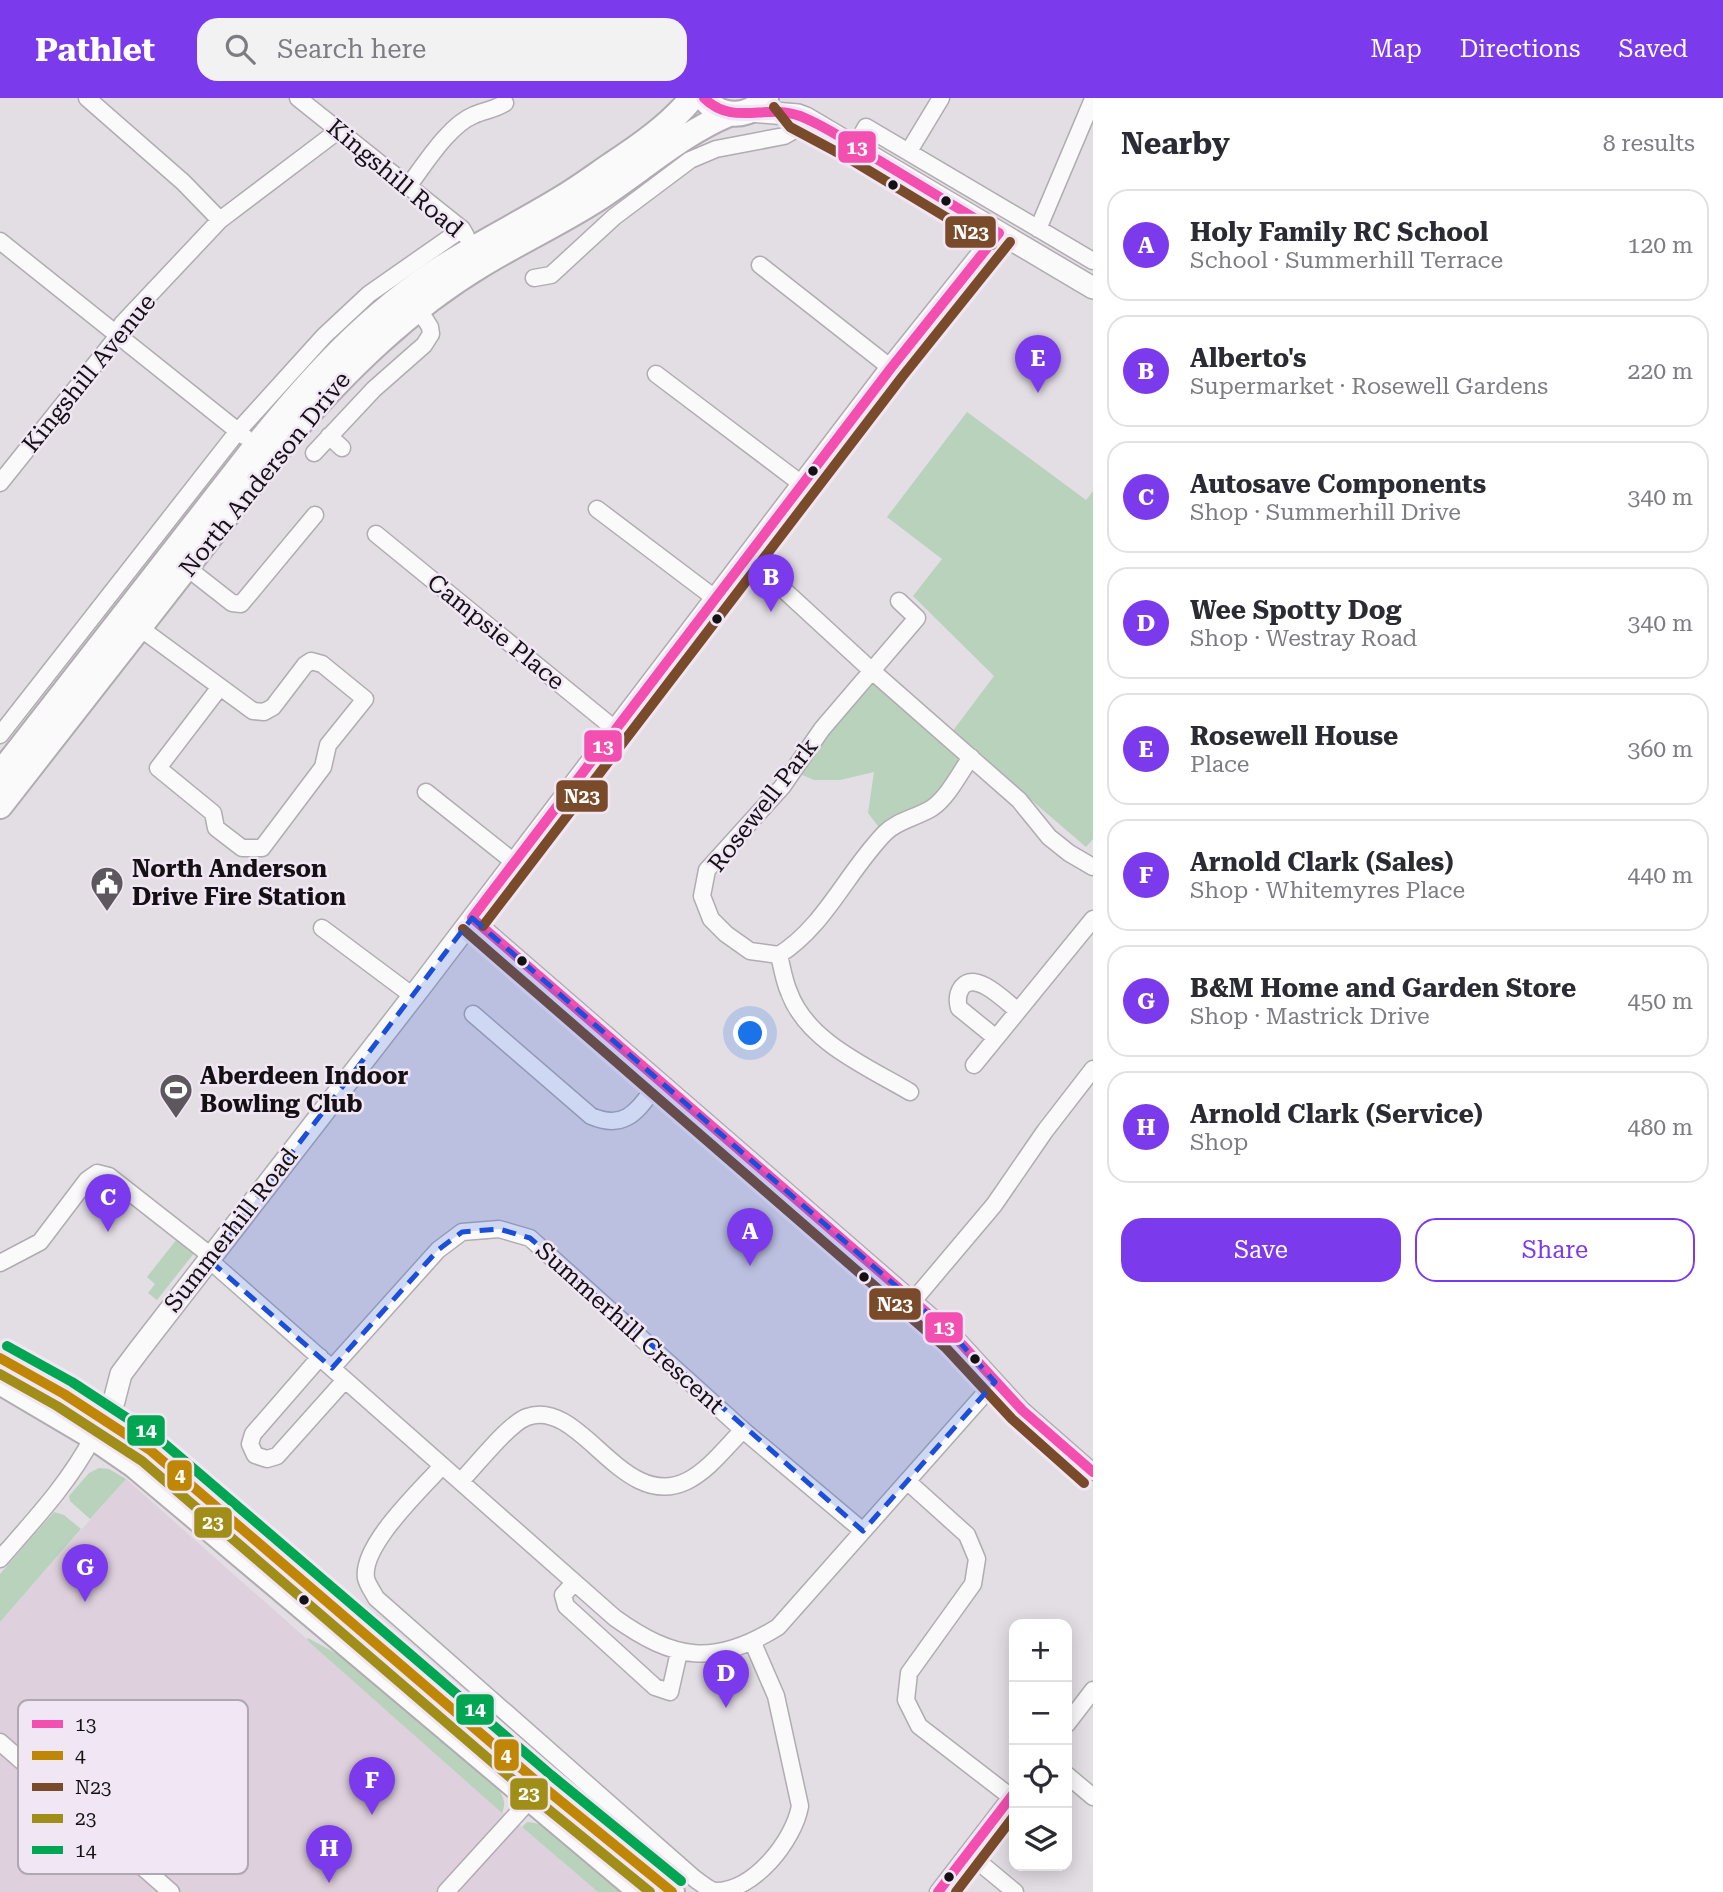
<!DOCTYPE html>
<meta charset="utf-8">
<style>
body{margin:0;font-family:"Roboto Serif",serif;background:#f2f2f3;color:#2b2b33}
.controls{position:absolute;right:21px;bottom:21px;display:grid;overflow:hidden;border-radius:14px;box-shadow:0 4px 18px #0003}
.controls button{width:63px;height:63px;display:grid;place-items:center;padding:0;border:0;border-bottom:2px solid #e1e1e2;background:#fff;color:#2b2b33;font:35px sans-serif}
.you{position:absolute;left:751px;top:936px;width:24px;height:24px;margin:-18px;border:5px solid #fff;border-radius:50%;background:#1a73e8;box-shadow:0 0 0 10px #1a73e833}
.badge{display:grid;place-items:center;width:46px;height:46px;border-radius:50%;background:#7c3aed;color:#fff;font-size:23px;font-weight:700}
.pin{position:absolute;translate:-50% -58px;filter:drop-shadow(0 2px 4px #0008)}
.pin::after{content:'';position:absolute;top:37px;width:24px;height:21px;background:inherit;clip-path:polygon(0 0,100% 0,50% 100%)}
.list{margin:0;padding:0;list-style:none}
h2{display:flex;justify-content:space-between;align-items:center;height:91px;margin:0;padding:0 28px;font-size:30px}
h2 small{font-size:23px;font-weight:400;color:#7c7c81}
.list li{display:grid;grid-template-columns:46px 1fr auto;gap:21px;align-items:center;box-sizing:border-box;height:112px;margin:0 14px 14px;padding:0 14px;border:2px solid #e1e1e2;border-radius:21px}
.list b{display:block;font-size:26px;white-space:nowrap}
.list p{margin:0;font-size:23px;white-space:nowrap;color:#7c7c81}
.list em{font-size:23px;font-style:normal;color:#7c7c81}
.actions{display:flex;gap:14px;padding:21px 28px}
.actions a{flex:1;padding:16px 0;border:2px solid #7c3aed;border-radius:21px;text-align:center;font-size:24px;color:#7c3aed}
.actions .main{background:#7c3aed;color:#fff}
.icon{flex:none;width:38px;height:38px;fill:none;stroke:currentColor;stroke-width:2;stroke-linecap:round;stroke-linejoin:round}
.map{position:relative;flex:none;width:1093px;height:1794px;overflow:hidden}
header{display:flex;align-items:center;gap:42px;box-sizing:border-box;height:98px;padding:0 35px;background:#7c3aed;color:#fff}
header strong{font-size:33px}
nav{display:flex;gap:38px;margin-inline-start:auto;font-size:24px}
.search{width:490px;height:63px;background:#f2f2f3;display:flex;align-items:center;gap:18px;box-sizing:border-box;padding:0 24px;border-radius:21px;color:#7c7c81;font-size:26px}
main{display:flex}
aside{flex:1;background:#fff}
.map>svg:first-child{display:block}
.industrial{fill:#ded0dc}
.green{fill:#b8d2bc}
.lines{fill:none;stroke-linecap:round;stroke-linejoin:round}
.street-casing{stroke:#b0acb1;stroke-width:19}
.secondary-casing{stroke:#b0acb1;stroke-width:24}
.primary-casing{stroke:#b0acb1;stroke-width:28}
.street{stroke:#fbfafb;stroke-width:16}
.secondary{stroke:#fbfafb;stroke-width:21}
.primary{stroke:#fbfafb;stroke-width:24}
.bus-1-casing{stroke:#f1e7f4;stroke-width:16}
.bus-2-casing{stroke:#f1e7f4;stroke-width:16}
.bus-3-casing{stroke:#f1e7f4;stroke-width:16}
.bus-4-casing{stroke:#f1e7f4;stroke-width:16}
.bus-5-casing{stroke:#f1e7f4;stroke-width:16}
.bus-1{stroke:#f24fb0;stroke-width:10}
.bus-2{stroke:#bf8705;stroke-width:10}
.bus-3{stroke:#7a4b2a;stroke-width:10}
.bus-4{stroke:#a08e19;stroke-width:10}
.bus-5{stroke:#00a651;stroke-width:10}
.marked{fill:#1d4ed8;fill-opacity:0.2;stroke:#1d4ed8;stroke-width:5;stroke-dasharray:14 9;stroke-linejoin:round}
.bus-dot{fill:#141115;stroke:#f1e7f4;stroke-width:2.5}
.labels{text-anchor:middle;stroke-width:5;stroke-linejoin:round;paint-order:stroke}
.street-label{font-size:24px;fill:#141115;stroke:#f1e7f4}
.poi-label{font-size:24px;font-weight:bold;fill:#141115;stroke:#f1e7f4;text-anchor:start}
.key{fill:#f1e7f4;stroke:#afa7b1;stroke-width:2}
.key-label{font-size:19px;fill:#141115}
.line-badge{stroke:#f1e7f4;stroke-width:2.5}
.badge-label{font-size:19px;text-anchor:middle;font-weight:bold;fill:#fff}
</style>
<header>
<strong>Pathlet</strong>
<div class="search"><svg class="icon" aria-label="search" viewBox="0 0 24 24"><circle cx="10" cy="10" r="6"/><path d="M15 15l6 6"/></svg>Search here</div>
<nav><a>Map</a><a>Directions</a><a>Saved</a></nav>
</header>
<main>
<div class="map">
<svg width="1093" height="1794" viewBox="0 0 1093 1794">
<rect width="100%" height="100%" fill="#e3dde4"/>
<path class="industrial" d="M126 1381 502 1714 522 1729 598 1794H0V1524Z"/>
<path class="green" d="M967 314 1086 402 1093 393V741L1086 749 952 634 994 578 913 498 942 461 887 419Z
M871 572 971 659 939 704 884 736 868 715 874 674 840 682H814L793 673Z
M177 1141 195 1154 157 1202 148 1195 155 1186 147 1179Z
M99 1370 109 1371 126 1381 90 1421 70 1403 69 1398 89 1375Z
M54 1414 64 1417 81 1431 0 1524V1476Z
M308 1540 339 1557 499 1692C504 1700 506 1706 502 1715L307 1542Z
M527 1724 540 1726 622 1794H598L522 1729Z"/>
<g class="lines">
<defs>
<path id="street" d="M87 0 183 84 220 122
M298 0 462 131 466 138
M855 48 866 29 1093 163
M909 53 941 0
M409 87C425 66 449 27 474 17 485 12 494 12 505 5
M1038 131 1093 1
M0 143 244 338
M760 167 891 270
M534 180 551 177 614 119 690 62 716 51 784 38 791 34 806 20
M656 276 803 387
M329 338 342 350
M314 355 374 291 424 247 431 236 430 229 414 204
M0 385 113 244 122 226 220 122 339 32
M597 411 716 501
M376 436 616 632
M748 459 871 572 1019 702 1049 739 1069 755 1093 769
M181 465 232 505 241 506 315 417
M899 503 917 520 822 631 782 689 707 772 702 798 711 821 726 836 750 853 779 857C825 828 847 774 885 735 898 722 916 720 932 710 948 699 960 675 971 659
M140 530 253 613 264 614 273 609 305 567 311 563 322 566 365 601 328 647 323 669 262 750H242L216 730 213 715 158 670 220 589
M0 637 238 333 324 238 369 196 462 131
M426 694 514 764
M472 820 956 1240 1022 1312 1093 1374
M322 830 413 898
M779 857C782 869 784 883 789 894 807 944 868 969 910 994
M473 916 591 1018C628 1034 639 1009 660 983
M996 940 959 910C957 903 957 896 962 889 976 872 1006 904 1018 913
M974 967 1093 821
M0 1165 40 1144 87 1082 97 1075 109 1078 206 1154 215 1167 615 1520C674 1562 714 1569 778 1529L995 1284
M913 1203 994 1107 1045 1033 1093 971
M320 1259 253 1336 250 1346 255 1357 267 1361 277 1358 345 1282
M332 1270 438 1152 462 1134 499 1131 530 1140 743 1332 863 1433
M442 1368C421 1392 361 1447 366 1480 367 1486 373 1494 376 1500L695 1781C701 1785 708 1791 714 1793 754 1794 794 1742 800 1708L776 1598 753 1545
M461 1383C476 1368 508 1326 527 1319 581 1299 622 1415 687 1383 709 1372 726 1349 743 1332
M907 1383 967 1437 977 1461 973 1486 909 1575 906 1602 919 1628 1011 1699
M0 1461C34 1422 69 1385 93 1339
M574 1485 563 1497 566 1508 655 1589 670 1594 679 1554
M1067 1626 1093 1592
M0 1644 171 1794
M1067 1677 1093 1699
M968 1755 1015 1794
M446 1794 536 1695
M938 1794 1014 1695"/>
<path id="secondary" d="M750 13 798 17 806 20 1093 190
M96 1333 114 1303 121 1276 139 1252 425 883 891 270 999 135"/>
<path id="primary" d="M704 0C721 22 749 20 766 0
M0 676 256 348C311 280 369 216 443 169 482 144 523 124 562 100 579 90 595 78 611 67 640 48 670 27 692 0
M0 708 288 339C345 273 408 211 483 166 521 143 562 124 599 100 642 72 681 36 729 16
M0 1260 64 1296 150 1352 542 1688 672 1794
M0 1284 93 1339 135 1368 641 1794"/>
</defs>
<use href="#street" class="street-casing"/>
<use href="#secondary" class="secondary-casing"/>
<use href="#primary" class="primary-casing"/>
<use href="#street" class="street"/>
<use href="#secondary" class="secondary"/>
<use href="#primary" class="primary"/>
<defs>
<path id="bus-1" d="M704 0C733 29 766 5 800 18 828 29 854 48 880 63 919 87 959 111 999 135
M472 820 891 270 999 135
M472 820 956 1240 1022 1312 1093 1374
M938 1794 1014 1695"/>
<path id="bus-2" d="M0 1260 64 1296 150 1352 542 1688 672 1794"/>
<path id="bus-3" d="M774 9 790 29 848 60 992 147
M483 828 902 279 1010 144
M463 831 946 1250 1012 1321 1084 1385
M956 1794 1014 1718"/>
<path id="bus-4" d="M0 1276 57 1308 142 1363 533 1699 650 1794"/>
<path id="bus-5" d="M7 1248 72 1284 159 1341 551 1677 681 1783"/>
</defs>
<use href="#bus-1" class="bus-1-casing"/>
<use href="#bus-2" class="bus-2-casing"/>
<use href="#bus-3" class="bus-3-casing"/>
<use href="#bus-4" class="bus-4-casing"/>
<use href="#bus-5" class="bus-5-casing"/>
<use href="#bus-1" class="bus-1"/>
<use href="#bus-2" class="bus-2"/>
<use href="#bus-3" class="bus-3"/>
<use href="#bus-4" class="bus-4"/>
<use href="#bus-5" class="bus-5"/>
</g>
<path class="marked" d="M472 820 956 1240 995 1284 863 1433 530 1140 499 1131 462 1134 438 1152 332 1270 215 1167 211 1160Z"/>
<defs>
<symbol id="civic-pin" viewBox="-11 -11 22 30"><path d="M0 17L-7.5 6A9.5 9.5 0 1 1 7.5 6Z" fill="#5c585d" stroke="#f1e7f4"/><path d="M-.6-6.5H3V-4.5H.6V-3L4-1V1h2V6H-6V1h2V-1L-.6-3ZM-1.2 2.5V6h2.4V2.5Z" fill="#fff"/></symbol>
<symbol id="stadium-pin" viewBox="-11 -11 22 30"><path d="M0 17L-7.5 6A9.5 9.5 0 1 1 7.5 6Z" fill="#5c585d" stroke="#f1e7f4"/><path d="M0-5a6.5 5 0 1 0 0 10a6.5 5 0 1 0 0-10ZM-3.5-1.8h7v3.6h-7Z" fill="#fff"/></symbol>
</defs>
<g fill-rule="evenodd">
<use href="#civic-pin" x="88" y="766" width="38" height="52"/>
<use href="#stadium-pin" x="157" y="973" width="38" height="52"/>
</g>
<g class="bus-dot">
<circle cx="893" cy="87" r="6"/>
<circle cx="946" cy="103" r="6"/>
<circle cx="813" cy="373" r="6"/>
<circle cx="717" cy="521" r="6"/>
<circle cx="522" cy="863" r="6"/>
<circle cx="864" cy="1179" r="6"/>
<circle cx="975" cy="1261" r="6"/>
<circle cx="304" cy="1502" r="6"/>
<circle cx="949" cy="1779" r="6"/>
</g>
<g class="labels">
<g class="street-label">
<text transform="translate(395 80) rotate(40)" y="8">Kingshill Road</text>
<text transform="translate(89 275) rotate(-51)" y="8">Kingshill Avenue</text>
<text transform="translate(265 376) rotate(-51)" y="8">North Anderson Drive</text>
<text transform="translate(496 534) rotate(39)" y="8">Campsie Place</text>
<text transform="translate(763 707) rotate(-52)" y="8">Rosewell Park</text>
<text transform="translate(231 1132) rotate(-52)" y="8">Summerhill Road</text>
<text transform="translate(630 1230) rotate(42)" y="8">Summerhill Crescent</text>
</g>
<g class="poi-label">
<text x="132" y="779">North Anderson<tspan x="132" dy="28">Drive Fire Station</tspan></text>
<text x="200" y="986">Aberdeen Indoor<tspan x="200" dy="28">Bowling Club</tspan></text>
</g>
</g>
<rect x="18" y="1602" width="230" height="174" rx="10" class="key"/>
<rect x="32" y="1622" width="31" height="8" fill="#f24fb0"/>
<rect x="32" y="1653" width="31" height="9" fill="#bf8705"/>
<rect x="32" y="1685" width="31" height="8" fill="#7a4b2a"/>
<rect x="32" y="1716" width="31" height="9" fill="#a08e19"/>
<rect x="32" y="1748" width="31" height="8" fill="#00a651"/>
<g class="key-label">
<text x="75" y="1633">13</text>
<text x="75" y="1664">4</text>
<text x="75" y="1696">N23</text>
<text x="75" y="1727">23</text>
<text x="75" y="1759">14</text>
</g>
<g class="line-badge">
<rect x="837" y="32" width="40" height="34" rx="7" fill="#f24fb0"/>
<rect x="944" y="117" width="53" height="34" rx="7" fill="#7a4b2a"/>
<rect x="583" y="631" width="40" height="34" rx="7" fill="#f24fb0"/>
<rect x="555" y="681" width="54" height="34" rx="7" fill="#7a4b2a"/>
<rect x="868" y="1189" width="54" height="34" rx="7" fill="#7a4b2a"/>
<rect x="924" y="1213" width="40" height="33" rx="7" fill="#f24fb0"/>
<rect x="126" y="1316" width="40" height="33" rx="7" fill="#00a651"/>
<rect x="166" y="1361" width="27" height="33" rx="7" fill="#bf8705"/>
<rect x="193" y="1408" width="40" height="33" rx="7" fill="#a08e19"/>
<rect x="455" y="1595" width="40" height="33" rx="7" fill="#00a651"/>
<rect x="493" y="1640" width="27" height="34" rx="7" fill="#bf8705"/>
<rect x="509" y="1679" width="40" height="34" rx="7" fill="#a08e19"/>
</g>
<g class="badge-label">
<text x="857" y="56">13</text>
<text x="971" y="141">N23</text>
<text x="603" y="655">13</text>
<text x="582" y="705">N23</text>
<text x="895" y="1213">N23</text>
<text x="944" y="1236">13</text>
<text x="146" y="1339">14</text>
<text x="180" y="1384">4</text>
<text x="213" y="1431">23</text>
<text x="475" y="1618">14</text>
<text x="506" y="1664">4</text>
<text x="529" y="1702">23</text>
</g>
</svg>
<div class="controls">
<button>+</button>
<button>−</button>
<button><svg class="icon" aria-label="locate" viewBox="0 0 24 24"><circle cx="12" cy="12" r="6"/><path d="M12 2v4M12 18v4M2 12h4M18 12h4"/></svg></button>
<button><svg class="icon" aria-label="layers" viewBox="0 0 24 24"><path d="M12 4l9 5-9 5-9-5zM3 14l9 5 9-5"/></svg></button>
</div>
<div class="you"></div>
<div class="pin badge" style="left:750px;top:1168px">A</div>
<div class="pin badge" style="left:771px;top:514px">B</div>
<div class="pin badge" style="left:108px;top:1134px">C</div>
<div class="pin badge" style="left:726px;top:1610px">D</div>
<div class="pin badge" style="left:1038px;top:295px">E</div>
<div class="pin badge" style="left:372px;top:1717px">F</div>
<div class="pin badge" style="left:85px;top:1504px">G</div>
<div class="pin badge" style="left:329px;top:1785px">H</div>
</div>
<aside>
<h2>Nearby<small>8 results</small></h2>
<ul class="list">
<li><span class="badge">A</span><div><b>Holy Family RC School</b><p>School · Summerhill Terrace</p></div><em>120 m</em></li>
<li><span class="badge">B</span><div><b>Alberto's</b><p>Supermarket · Rosewell Gardens</p></div><em>220 m</em></li>
<li><span class="badge">C</span><div><b>Autosave Components</b><p>Shop · Summerhill Drive</p></div><em>340 m</em></li>
<li><span class="badge">D</span><div><b>Wee Spotty Dog</b><p>Shop · Westray Road</p></div><em>340 m</em></li>
<li><span class="badge">E</span><div><b>Rosewell House</b><p>Place</p></div><em>360 m</em></li>
<li><span class="badge">F</span><div><b>Arnold Clark (Sales)</b><p>Shop · Whitemyres Place</p></div><em>440 m</em></li>
<li><span class="badge">G</span><div><b>B&amp;M Home and Garden Store</b><p>Shop · Mastrick Drive</p></div><em>450 m</em></li>
<li><span class="badge">H</span><div><b>Arnold Clark (Service)</b><p>Shop</p></div><em>480 m</em></li>
</ul>
<div class="actions"><a class="main">Save</a><a>Share</a></div>
</aside>
</main>
